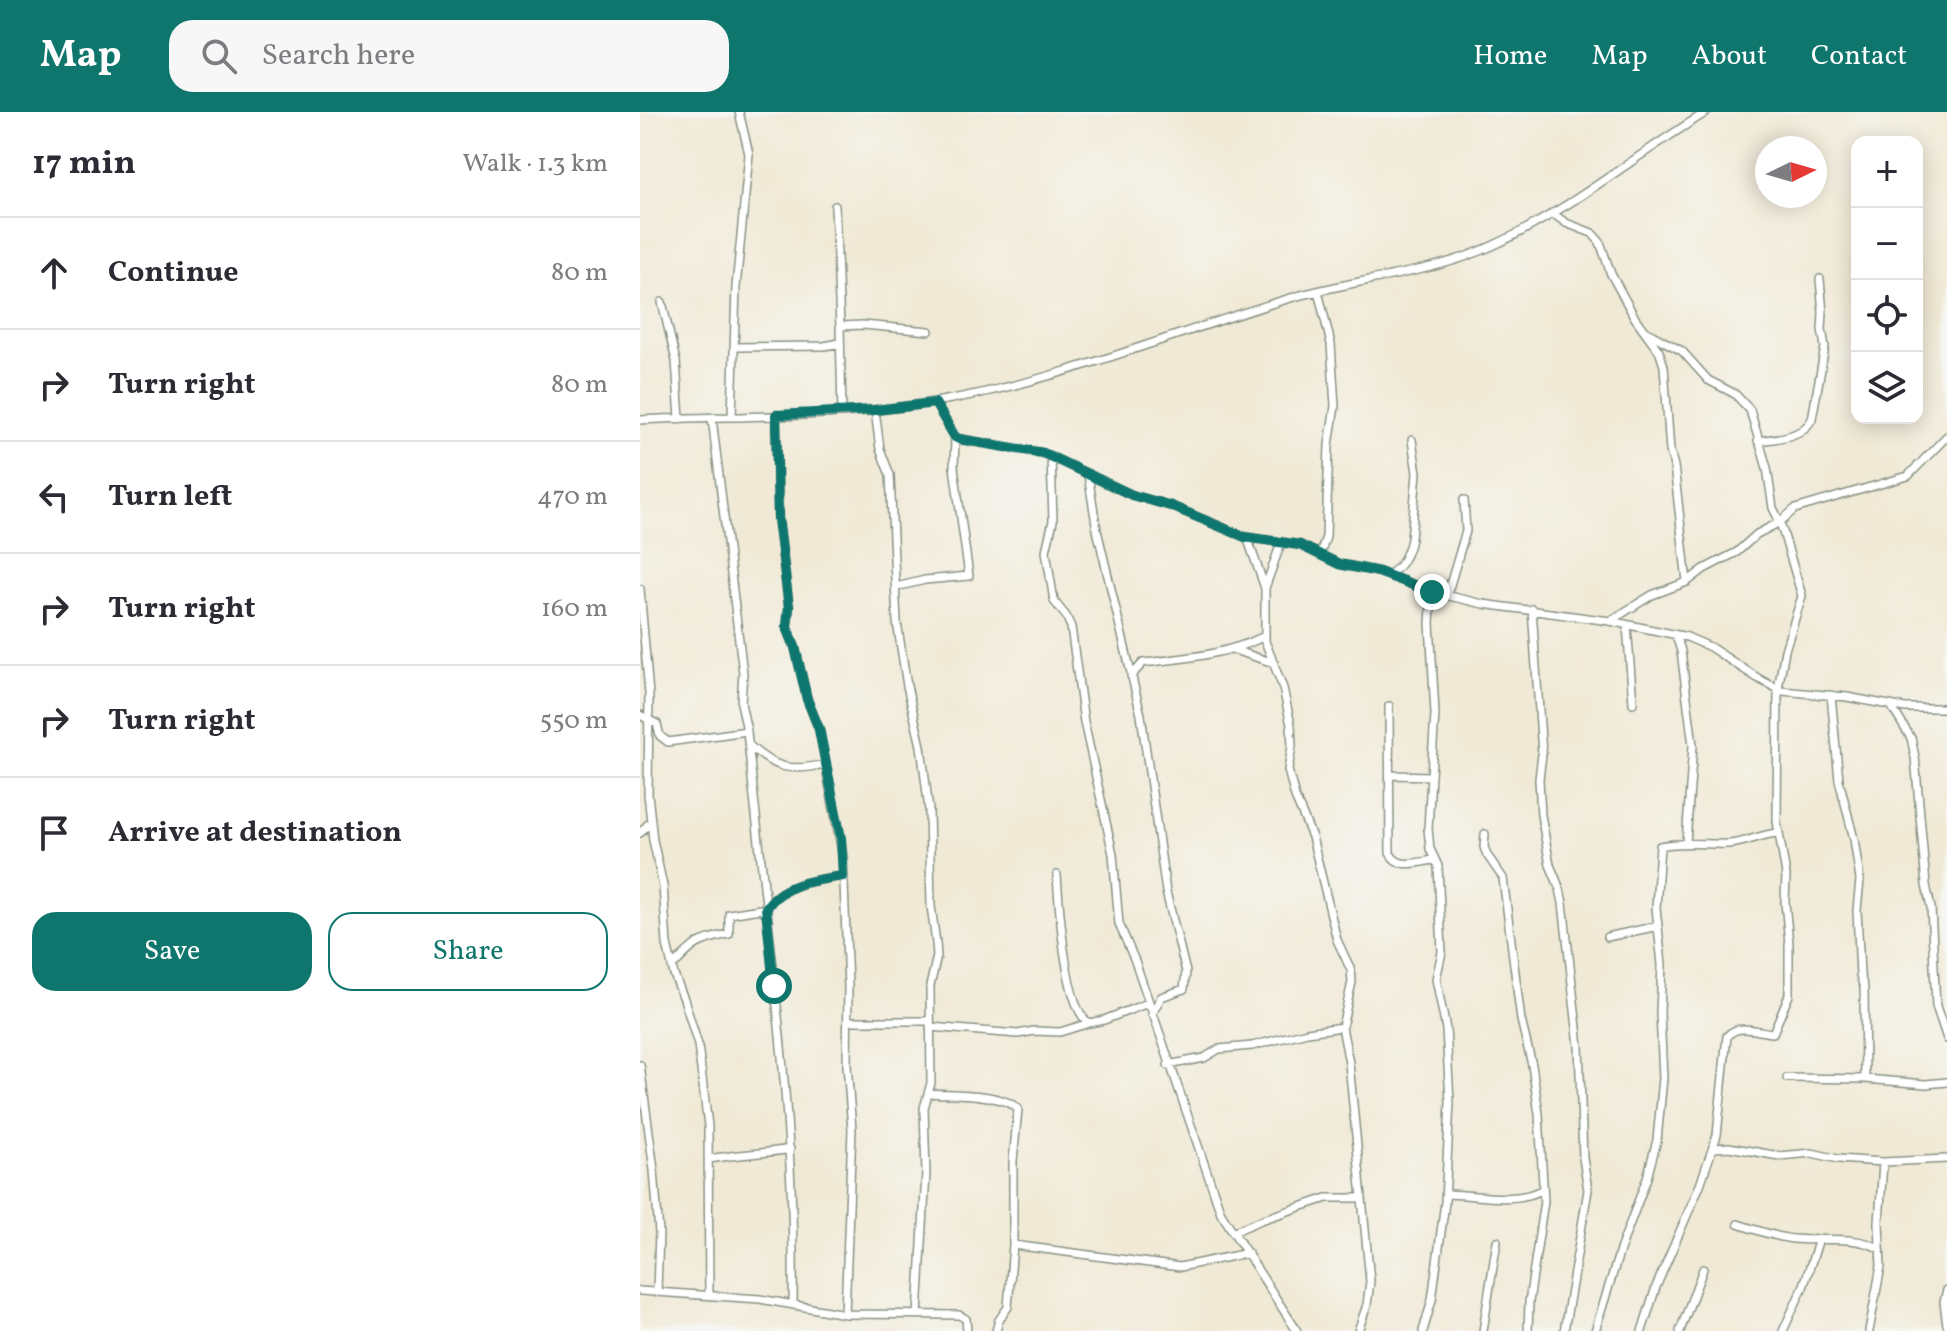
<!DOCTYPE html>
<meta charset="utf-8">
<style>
body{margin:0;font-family:Vollkorn,serif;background:#f7f7f7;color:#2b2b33}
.controls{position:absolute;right:24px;top:24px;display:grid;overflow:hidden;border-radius:16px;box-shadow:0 4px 20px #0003}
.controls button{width:72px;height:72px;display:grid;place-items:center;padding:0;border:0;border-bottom:2px solid #e1e1e2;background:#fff;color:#2b2b33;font:40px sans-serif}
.compass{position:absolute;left:1115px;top:24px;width:72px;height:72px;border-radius:50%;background:#fff;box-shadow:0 4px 20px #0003;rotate:85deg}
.stop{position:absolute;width:24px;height:24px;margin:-18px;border:6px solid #0f766e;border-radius:50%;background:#fff}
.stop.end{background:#0f766e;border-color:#fff;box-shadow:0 2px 8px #0008}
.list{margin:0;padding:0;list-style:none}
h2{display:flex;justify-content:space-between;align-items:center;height:104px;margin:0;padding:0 32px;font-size:34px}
h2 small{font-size:26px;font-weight:400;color:#7c7c81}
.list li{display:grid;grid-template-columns:52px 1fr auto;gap:24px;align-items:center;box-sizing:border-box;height:112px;padding:0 32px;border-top:2px solid #e1e1e2}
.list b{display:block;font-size:30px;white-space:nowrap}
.list em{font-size:26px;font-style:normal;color:#7c7c81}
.actions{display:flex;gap:16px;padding:24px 32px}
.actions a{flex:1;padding:18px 0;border:2px solid #0f766e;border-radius:24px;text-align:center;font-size:28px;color:#0f766e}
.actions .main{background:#0f766e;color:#fff}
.icon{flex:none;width:44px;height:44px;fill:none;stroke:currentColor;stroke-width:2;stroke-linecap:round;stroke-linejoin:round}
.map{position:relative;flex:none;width:1307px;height:1219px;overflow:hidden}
header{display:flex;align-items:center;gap:48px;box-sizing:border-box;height:112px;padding:0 40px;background:#0f766e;color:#fff}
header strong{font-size:38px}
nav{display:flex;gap:44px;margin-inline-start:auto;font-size:28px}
.search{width:560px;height:72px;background:#f7f7f7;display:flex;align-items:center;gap:20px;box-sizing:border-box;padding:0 28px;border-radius:24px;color:#7c7c81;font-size:30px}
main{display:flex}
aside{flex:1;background:#fff}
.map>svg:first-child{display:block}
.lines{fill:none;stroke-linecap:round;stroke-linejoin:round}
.minor-casing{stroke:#889384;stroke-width:10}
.minor{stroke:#fff;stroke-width:7}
.route{stroke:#0f766e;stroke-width:10}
</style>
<header>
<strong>Map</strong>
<div class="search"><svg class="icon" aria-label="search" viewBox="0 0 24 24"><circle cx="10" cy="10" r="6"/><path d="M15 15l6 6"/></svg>Search here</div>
<nav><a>Home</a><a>Map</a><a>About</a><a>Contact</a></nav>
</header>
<main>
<aside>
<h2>17 min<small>Walk · 1.3 km</small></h2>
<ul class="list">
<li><svg class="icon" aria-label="ahead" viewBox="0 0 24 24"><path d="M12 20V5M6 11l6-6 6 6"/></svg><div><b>Continue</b></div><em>80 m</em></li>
<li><svg class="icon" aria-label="right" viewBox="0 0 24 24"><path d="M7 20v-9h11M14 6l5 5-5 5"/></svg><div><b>Turn right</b></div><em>80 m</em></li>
<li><svg class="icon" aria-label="left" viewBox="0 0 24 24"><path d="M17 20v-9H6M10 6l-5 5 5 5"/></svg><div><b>Turn left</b></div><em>470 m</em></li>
<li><svg class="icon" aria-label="right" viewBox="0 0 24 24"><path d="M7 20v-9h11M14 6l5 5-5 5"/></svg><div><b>Turn right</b></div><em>160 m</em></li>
<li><svg class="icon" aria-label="right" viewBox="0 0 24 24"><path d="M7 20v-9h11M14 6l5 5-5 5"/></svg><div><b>Turn right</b></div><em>550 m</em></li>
<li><svg class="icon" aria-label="arrive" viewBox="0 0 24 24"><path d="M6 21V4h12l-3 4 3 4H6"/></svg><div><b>Arrive at destination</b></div></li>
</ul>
<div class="actions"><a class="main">Save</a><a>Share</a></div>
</aside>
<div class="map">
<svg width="1307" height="1219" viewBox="0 0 1307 1219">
<rect width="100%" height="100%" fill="#f6f6f2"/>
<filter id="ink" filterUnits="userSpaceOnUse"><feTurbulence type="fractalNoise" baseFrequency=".0125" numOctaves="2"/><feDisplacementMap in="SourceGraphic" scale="16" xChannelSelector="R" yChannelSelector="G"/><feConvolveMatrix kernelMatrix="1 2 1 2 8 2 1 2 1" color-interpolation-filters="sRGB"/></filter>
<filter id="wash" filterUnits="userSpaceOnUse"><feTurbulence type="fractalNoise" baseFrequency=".006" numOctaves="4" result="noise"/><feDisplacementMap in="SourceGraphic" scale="32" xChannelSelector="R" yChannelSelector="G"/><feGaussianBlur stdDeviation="1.8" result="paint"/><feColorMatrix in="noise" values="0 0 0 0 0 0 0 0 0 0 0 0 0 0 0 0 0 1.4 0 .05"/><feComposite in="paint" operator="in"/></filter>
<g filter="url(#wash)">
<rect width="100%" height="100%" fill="#f0e9d5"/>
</g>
<g filter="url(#ink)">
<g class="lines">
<defs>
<path id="minor" d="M195 94 200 214
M912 101 926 111 952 121 960 130 971 162 995 206 1019 239 1024 254 1030 339 1034 354 1047 470
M678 179 691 232 695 294 689 333 686 425 680 442
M22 190 36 249 40 307
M96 235 184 234 200 231
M295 291 315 325 319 327 403 341 492 383 531 394 605 425 660 433 699 452 739 460 792 480 843 492 970 509 1047 525 1070 535 1119 567 1142 579 1207 585 1265 596H1307
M235 298 240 337 250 363 257 510 267 574 281 634 289 698 291 794 296 831 297 844 290 874 291 971 284 996 286 1061 278 1203
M202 301 200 214 223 213 289 219
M92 305 96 175 109 42 99 0
M72 306 103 561 101 591 107 619C126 810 156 1000 153 1193
M0 308C98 303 198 307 295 290 422 269 532 221 654 185 720 166 789 163 852 134 929 99 995 43 1067 0
M1118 329C1137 326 1162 326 1172 307L1185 235 1182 217 1183 201 1180 167
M411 344 413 409 406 439 414 489 426 504 431 515 444 610 473 742 479 812 495 849 581 1101 657 1219
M448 363 457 418 501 603 526 780 546 860 544 877 521 885 512 902
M607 425 625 476V529L643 576 651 613 652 634 648 658 655 685 672 725 697 828 711 858 712 870 702 915 709 951 730 1169 727 1193 718 1219
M748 463C761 456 768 441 771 427L777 361 772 328
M256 475 285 468 329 464 314 355 315 325
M625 476 641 431
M0 477 9 582 8 682 13 728 23 774 27 832 34 863 44 887 58 933 68 1014 69 1183
M807 483 826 419 824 388
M892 497 902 642 899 667 901 703 910 753 920 777 923 791 939 934 943 1046 948 1078 924 1219
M970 509 1012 483 1047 470 1064 457 1097 440 1117 422 1140 410 1155 397 1268 364 1307 324
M987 513 993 591
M1036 523 1041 539 1053 633 1046 731
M594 538 634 551
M491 564 503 551C546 546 586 543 625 524
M1191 583 1199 668 1214 727 1220 768 1217 798 1220 863 1224 876 1225 967
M749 594 750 741C758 758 778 750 794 748
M1251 594 1271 626 1275 645 1286 773 1291 796 1296 894 1307 927
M0 603 17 612 20 624 28 630 107 619
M109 633C134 657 152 660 185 652
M751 663 791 664 788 717 790 737 798 754 802 840 796 867 806 917 810 990 805 1090 792 1188 783 1219
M791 664 795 602 790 511 792 480
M0 721 11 709
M845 722 844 735 847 743 863 766 881 908 892 953 899 1002 904 1089 889 1190 888 1219
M417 763C419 792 425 897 449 911L464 908 508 891
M127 795C142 771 177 768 203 764
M967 825 1018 814
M32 855C54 832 56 829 89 822V802L120 797 127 802
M208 909H289
M290 915 378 922 394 919 420 920 449 911
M0 953 14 1058 19 1121 17 1179
M528 953 564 946 579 937 612 934 667 920 702 915
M1147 966 1225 967 1286 972 1307 970
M289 981C314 983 360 980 378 997L373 1049V1133L540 1155 608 1141
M1073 1036 1089 1035 1139 1044 1172 1041 1198 1047 1243 1050
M69 1047C97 1042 122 1042 150 1037
M806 1082C835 1082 877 1093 903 1077
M1098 1112C1116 1118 1135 1125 1153 1127 1180 1130 1215 1122 1240 1137
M593 1120 621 1108 687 1086H721
M1307 1178 1304 1190 1307 1213
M0 1179 120 1187 205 1202 212 1018 207 953 208 875 203 745 179 617 167 587 155 535 147 515 149 495 138 406 136 303
M205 1202 319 1203 326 1207 327 1219
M356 1219 359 1208 368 1195 373 1133
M843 1219 857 1129
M955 1219 981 1135 1007 1066 1017 1028 1023 966 1020 901 1022 853 1016 796 1020 734C1043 729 1066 733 1089 732 1106 731 1121 722 1138 721
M1002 1219 1016 1175 1060 1073 1077 1023 1087 924C1099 911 1117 920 1133 921L1149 883V832L1145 790 1146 763 1137 709 1138 577 1145 538 1162 484 1140 410 1133 396 1127 356 1110 298 1095 282 1068 268 1042 239 1005 219
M1040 1219 1063 1157
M1143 1219 1164 1173 1179 1127
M1229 1219 1241 1154 1239 1111 1243 1050 1307 1047"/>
</defs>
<use href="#minor" class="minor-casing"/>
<use href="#minor" class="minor"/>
</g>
</g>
<g class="lines" filter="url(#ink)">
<path class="route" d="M134 874 126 796C142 771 176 768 203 764L201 726 179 617 167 587 155 535 147 515 149 495 138 406 136 303 235 298 295 291 315 325 319 327 403 341 492 383 531 394 605 425 660 433 699 452 739 460 792 480"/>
</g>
</svg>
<div class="controls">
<button>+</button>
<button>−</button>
<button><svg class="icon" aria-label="locate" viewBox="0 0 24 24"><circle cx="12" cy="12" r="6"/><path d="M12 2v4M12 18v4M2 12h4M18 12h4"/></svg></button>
<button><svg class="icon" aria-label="layers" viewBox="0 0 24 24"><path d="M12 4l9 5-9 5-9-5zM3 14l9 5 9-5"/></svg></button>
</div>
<svg class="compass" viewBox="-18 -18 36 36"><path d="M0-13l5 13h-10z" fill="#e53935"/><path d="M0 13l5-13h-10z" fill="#7c7c81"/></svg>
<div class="stop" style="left:134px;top:874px"></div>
<div class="stop end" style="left:792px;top:480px"></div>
</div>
</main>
